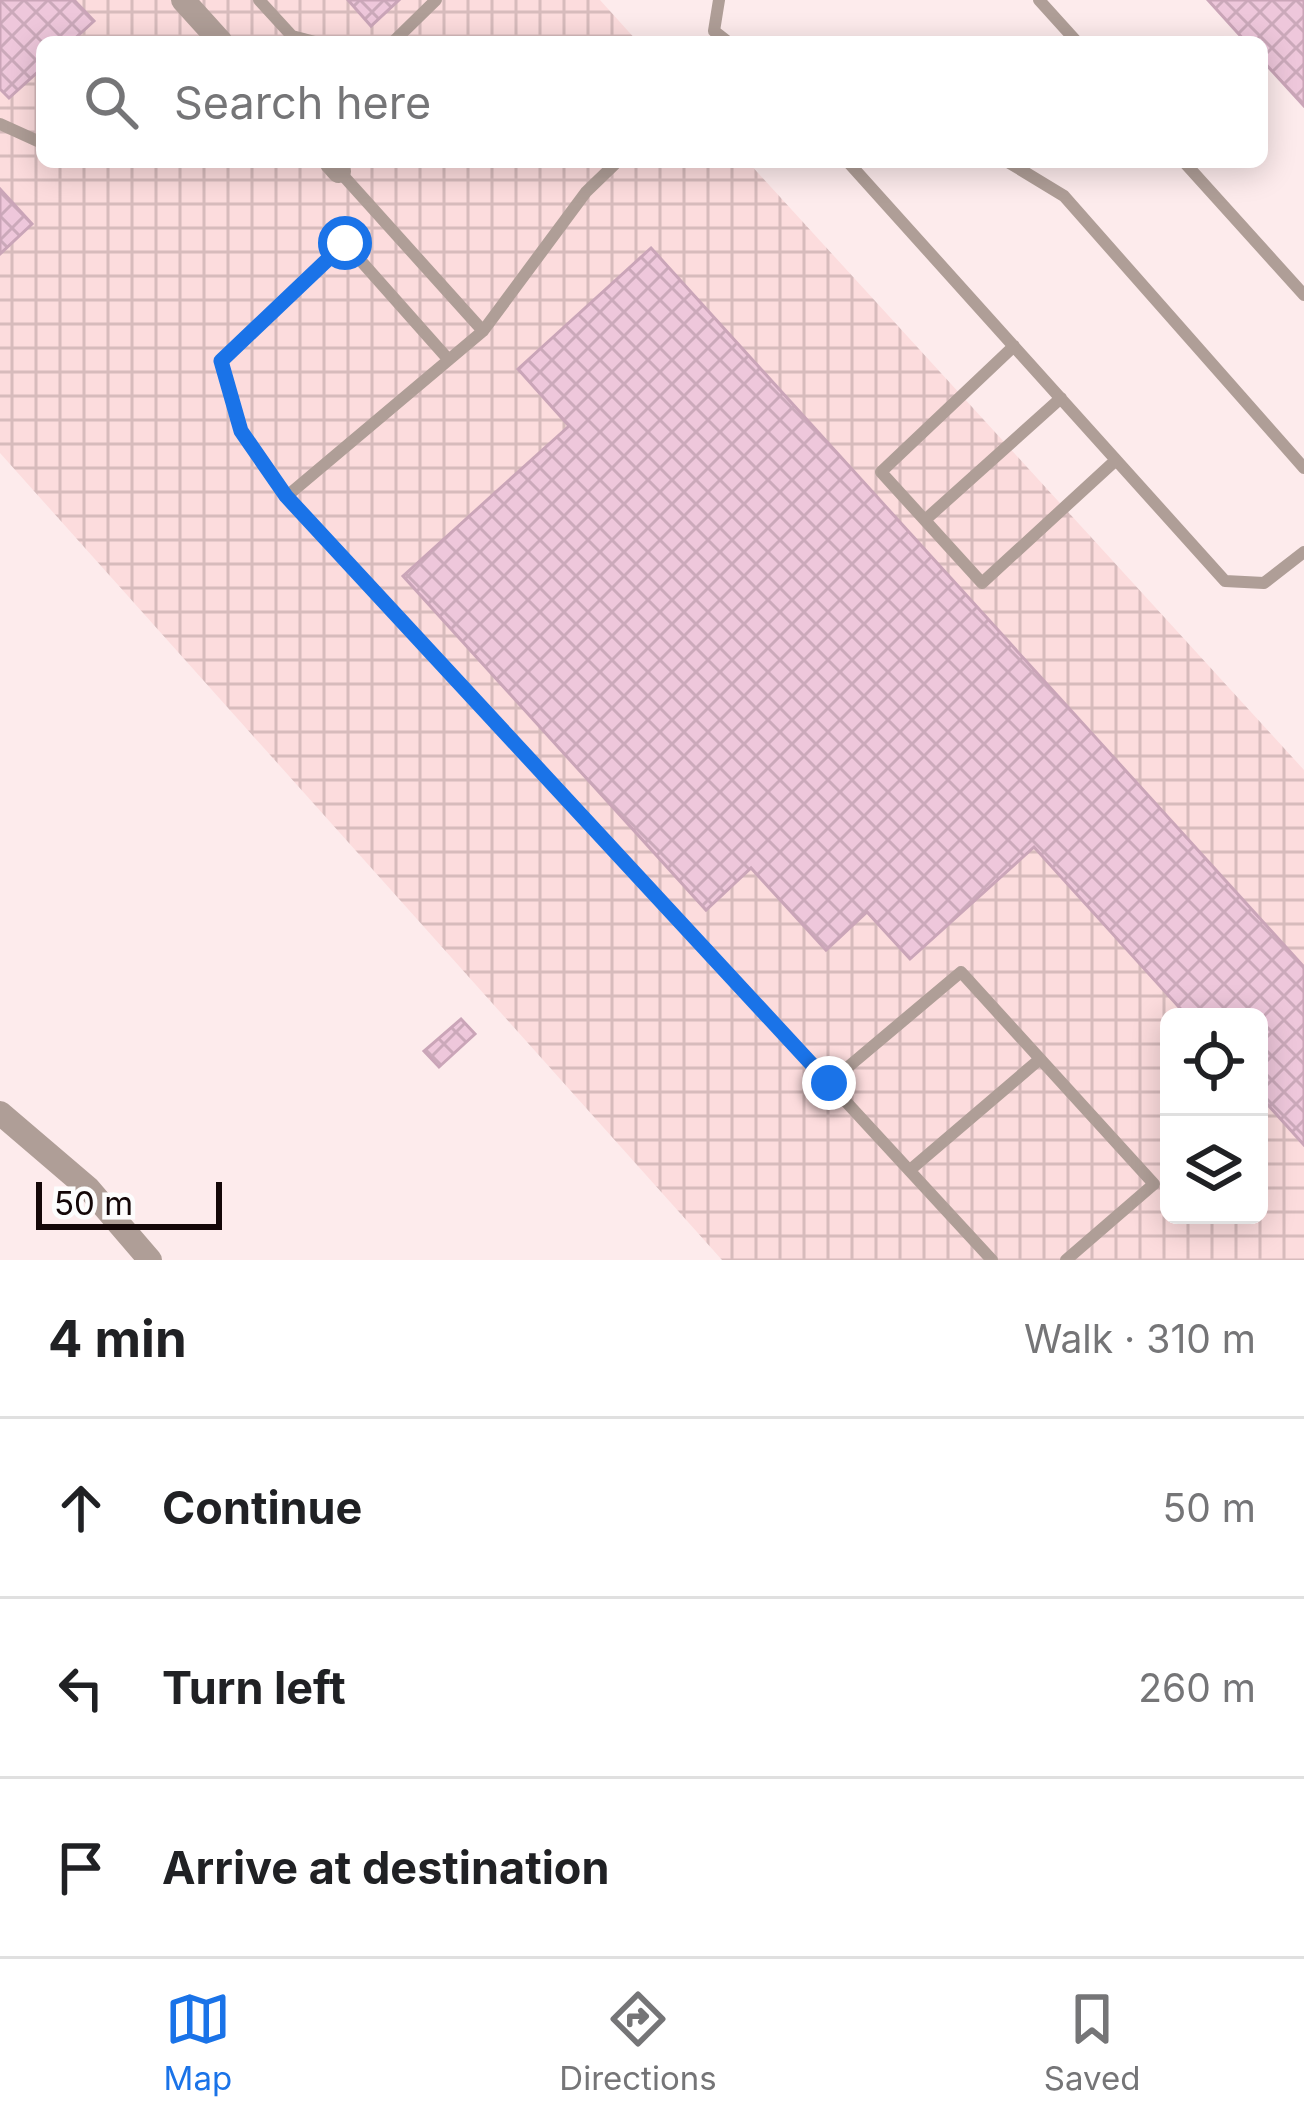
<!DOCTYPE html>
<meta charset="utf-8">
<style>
body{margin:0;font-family:Inter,sans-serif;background:#f6f6f6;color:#202124}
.controls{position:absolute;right:36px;bottom:36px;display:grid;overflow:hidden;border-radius:18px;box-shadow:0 6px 30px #0003}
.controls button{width:108px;height:108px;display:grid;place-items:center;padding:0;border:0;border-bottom:3px solid #e0e0e0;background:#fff;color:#202124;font:60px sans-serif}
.scale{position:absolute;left:36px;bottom:30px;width:186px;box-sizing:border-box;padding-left:12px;border:6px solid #140708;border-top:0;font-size:33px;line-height:42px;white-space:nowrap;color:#140708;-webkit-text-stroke:9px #fdfdfd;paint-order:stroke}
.stop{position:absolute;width:36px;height:36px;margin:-27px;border:9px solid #1a73e8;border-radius:50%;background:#fff}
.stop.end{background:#1a73e8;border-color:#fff;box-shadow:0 3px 12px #0008}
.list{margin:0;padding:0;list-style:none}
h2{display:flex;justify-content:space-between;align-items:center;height:156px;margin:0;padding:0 48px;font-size:51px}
h2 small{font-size:39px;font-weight:400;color:#757577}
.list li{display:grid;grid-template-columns:78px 1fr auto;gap:36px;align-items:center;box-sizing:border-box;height:180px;padding:0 48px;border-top:3px solid #e0e0e0}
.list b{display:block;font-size:45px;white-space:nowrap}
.list em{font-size:39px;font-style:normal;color:#757577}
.icon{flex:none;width:66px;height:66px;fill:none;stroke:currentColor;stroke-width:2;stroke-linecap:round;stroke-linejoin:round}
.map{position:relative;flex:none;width:1304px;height:1260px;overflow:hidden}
.search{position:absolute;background:#fff;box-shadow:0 6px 30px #0003;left:36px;right:36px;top:36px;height:132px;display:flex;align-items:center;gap:30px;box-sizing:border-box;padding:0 42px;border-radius:18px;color:#757577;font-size:45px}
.sheet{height:696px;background:#fff}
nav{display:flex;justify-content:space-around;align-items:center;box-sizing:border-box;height:168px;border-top:3px solid #e0e0e0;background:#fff;font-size:33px;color:#757577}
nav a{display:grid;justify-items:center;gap:6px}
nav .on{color:#1a73e8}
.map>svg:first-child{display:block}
.industrial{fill:url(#industrial-grid);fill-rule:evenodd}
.building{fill:url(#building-cross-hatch);stroke:#caa5b8;stroke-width:3}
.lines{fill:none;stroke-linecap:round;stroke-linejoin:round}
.service{stroke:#af9e97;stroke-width:12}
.minor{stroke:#af9e97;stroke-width:24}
.route{stroke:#1a73e8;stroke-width:15}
</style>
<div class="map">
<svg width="1304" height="1260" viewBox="0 0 1304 1260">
<defs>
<pattern id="industrial-grid" width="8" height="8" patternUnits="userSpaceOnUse" patternTransform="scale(3)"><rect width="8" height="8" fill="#fcdcdd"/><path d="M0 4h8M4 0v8" fill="none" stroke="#d7bbbc"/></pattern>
<pattern id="building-cross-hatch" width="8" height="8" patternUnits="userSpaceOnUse" patternTransform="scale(3)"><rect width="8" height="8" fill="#eec7db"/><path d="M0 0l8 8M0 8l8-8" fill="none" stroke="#cba9ba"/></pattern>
</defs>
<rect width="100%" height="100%" fill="#fdebec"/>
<path class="industrial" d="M0 0H600L638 42H42V162H748L1304 770V1260H722L0 453ZM1169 1017H1259V1215H1169Z"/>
<path class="building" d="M0 0H74L94 21 71 42H42V68L9 98 0 89Z
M348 0H399L371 26Z
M1208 0H1304V106L1262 60V42H1246Z
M0 189 32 224 0 254Z
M651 248 1304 967V1145L1259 1095V1017H1188L1034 847 910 959 867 912 826 950 751 868 706 910 403 576 569 426 518 369Z
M461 1019 475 1034 439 1067 424 1051Z"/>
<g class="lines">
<path class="service" d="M259 0 292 36 286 42
M719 0 714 31 728 42
M1039 0 1077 42
M292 36 315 42
M393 42 436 0
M0 124 42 143
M617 162 586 192 483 331 287 496 992 1260
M848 162 1225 581 1264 583 1304 552
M1008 162 1064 196 1304 468
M1184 162 1304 295
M339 171 483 331
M1014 346 881 472 982 583 1116 460
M287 496 241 431 221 361 345 243 448 359
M925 520 1061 398
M829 1083 961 972 1154 1184 1066 1260
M910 1170 1040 1059"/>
<path class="minor" d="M183 0 221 42
M331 162 339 171
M0 1113 89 1189 150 1260"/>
</g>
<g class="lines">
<path class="route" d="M345 243 221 361 241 431 286 496 829 1083"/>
</g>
</svg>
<div class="controls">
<button><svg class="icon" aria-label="locate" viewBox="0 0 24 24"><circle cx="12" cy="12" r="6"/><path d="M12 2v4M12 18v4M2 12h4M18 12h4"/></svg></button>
<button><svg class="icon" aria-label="layers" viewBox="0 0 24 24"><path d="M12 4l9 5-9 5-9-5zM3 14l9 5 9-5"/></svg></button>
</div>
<div class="scale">50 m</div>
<div class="stop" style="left:345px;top:243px"></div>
<div class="stop end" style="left:829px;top:1083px"></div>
<div class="search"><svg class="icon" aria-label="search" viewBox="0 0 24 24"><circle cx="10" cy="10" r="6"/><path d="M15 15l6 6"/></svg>Search here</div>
</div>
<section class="sheet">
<h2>4 min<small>Walk · 310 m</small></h2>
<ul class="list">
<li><svg class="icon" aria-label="ahead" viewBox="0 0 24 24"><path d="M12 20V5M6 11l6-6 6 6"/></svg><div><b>Continue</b></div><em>50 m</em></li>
<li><svg class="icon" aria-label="left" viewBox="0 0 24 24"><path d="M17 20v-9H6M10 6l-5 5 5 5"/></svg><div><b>Turn left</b></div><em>260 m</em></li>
<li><svg class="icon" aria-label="arrive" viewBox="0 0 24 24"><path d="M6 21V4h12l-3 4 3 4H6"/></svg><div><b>Arrive at destination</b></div></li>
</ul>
</section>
<nav>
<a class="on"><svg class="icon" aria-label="map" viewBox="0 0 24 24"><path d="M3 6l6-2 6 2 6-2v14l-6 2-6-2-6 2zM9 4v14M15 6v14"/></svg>Map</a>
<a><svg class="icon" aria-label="directions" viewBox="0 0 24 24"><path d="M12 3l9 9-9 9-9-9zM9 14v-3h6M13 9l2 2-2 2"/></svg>Directions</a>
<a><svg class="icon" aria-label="saved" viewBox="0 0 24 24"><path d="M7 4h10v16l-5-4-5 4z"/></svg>Saved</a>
</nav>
